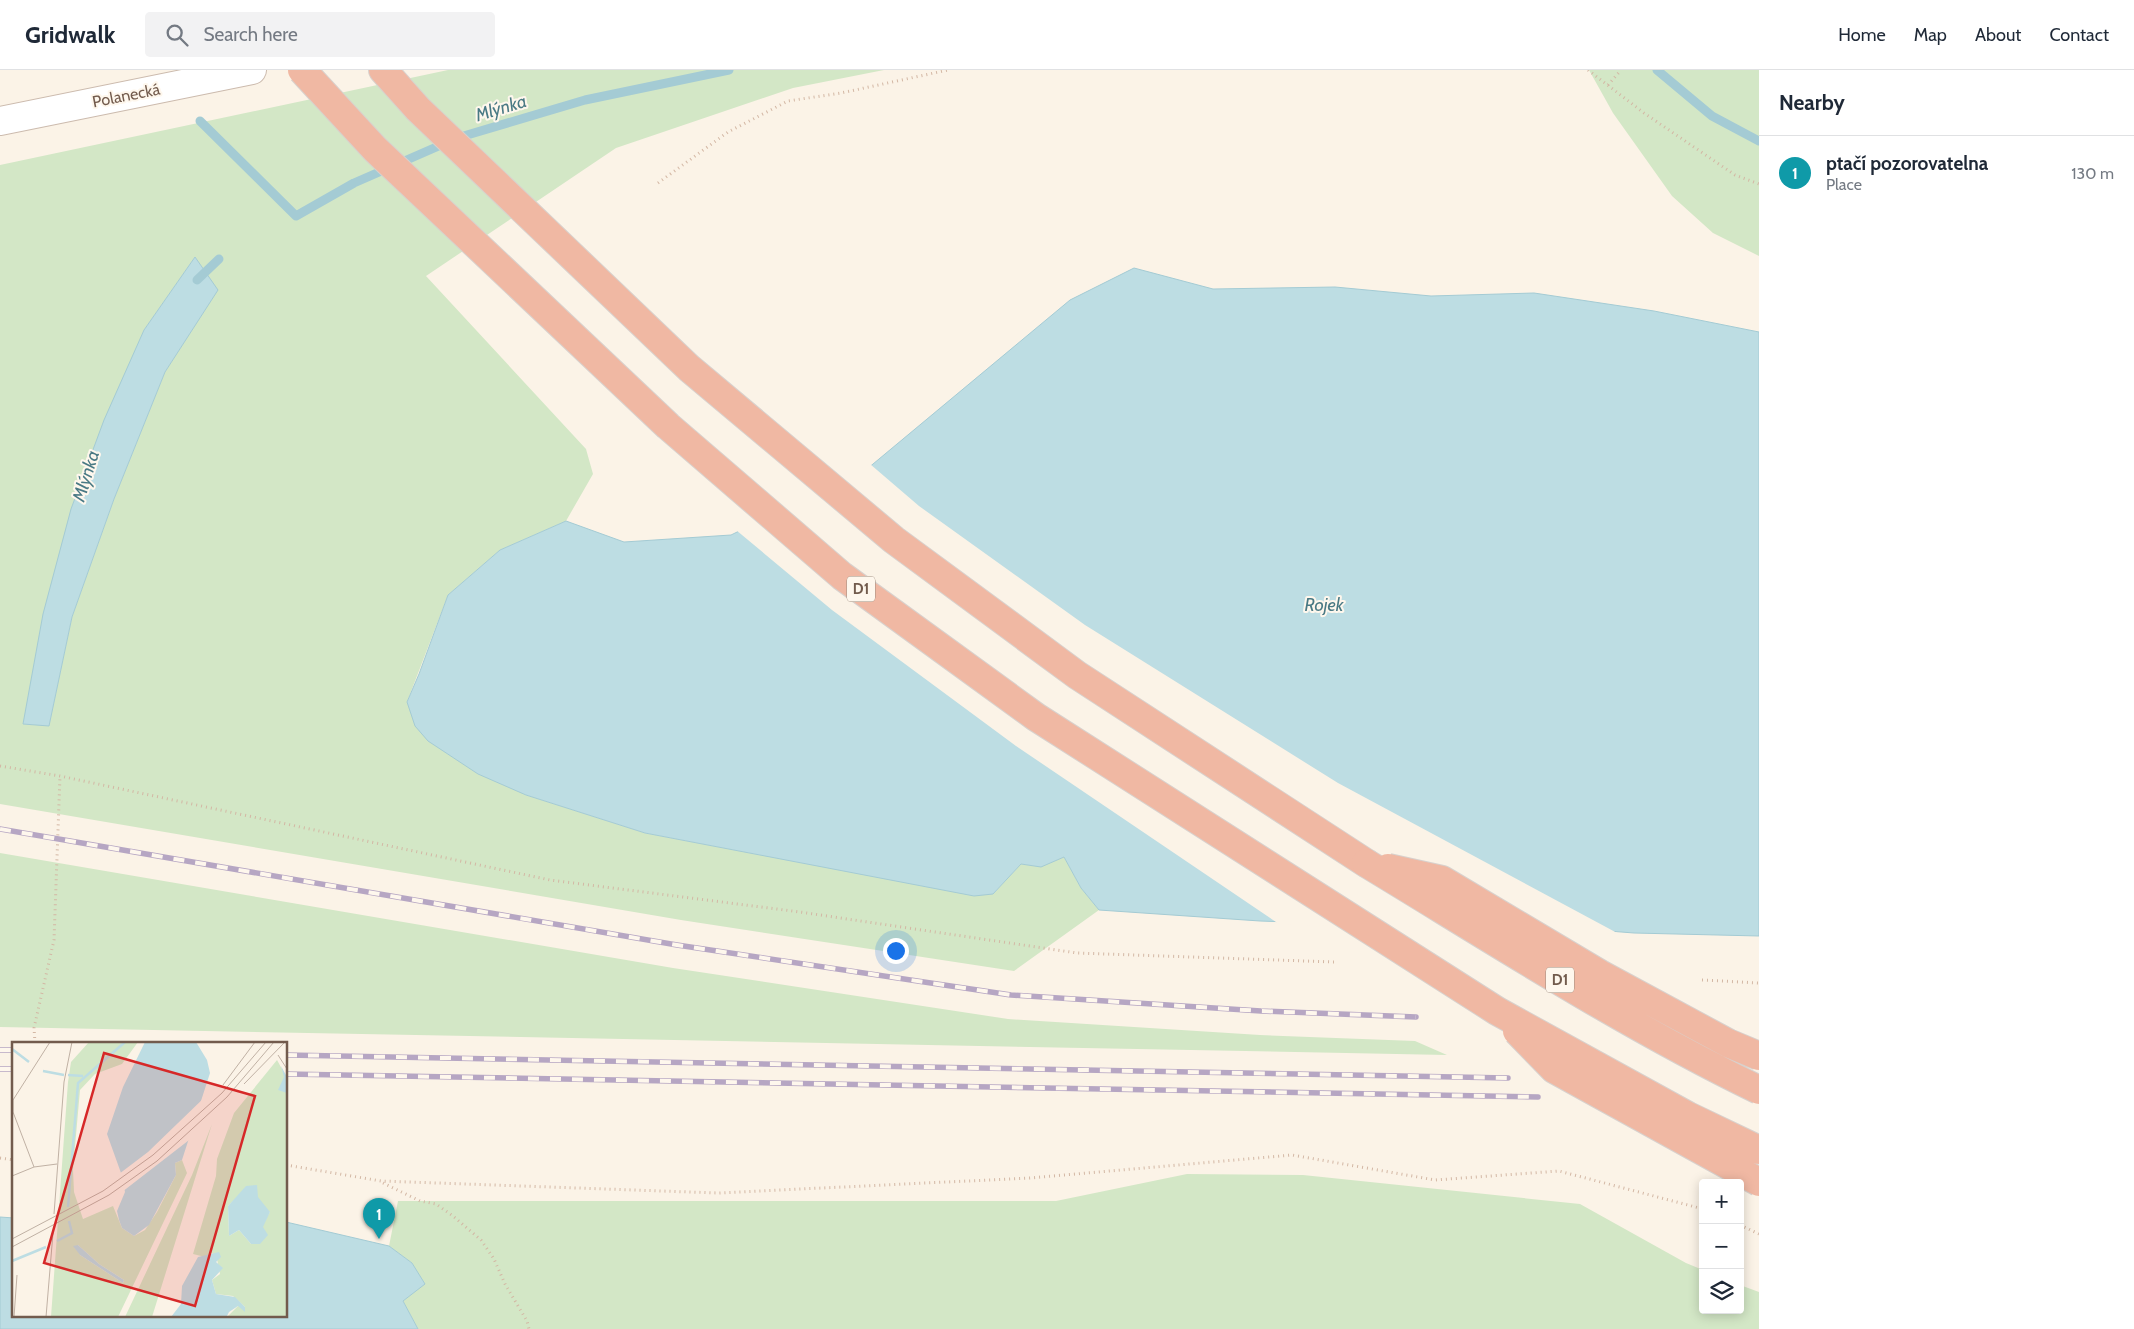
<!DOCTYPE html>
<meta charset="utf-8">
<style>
body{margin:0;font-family:Cabin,sans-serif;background:#f2f2f3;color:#1f2937}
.controls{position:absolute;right:15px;bottom:15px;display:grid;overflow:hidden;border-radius:5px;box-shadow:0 2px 12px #0003}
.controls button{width:45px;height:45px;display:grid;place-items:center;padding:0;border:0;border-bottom:1px solid #e0e1e3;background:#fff;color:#1f2937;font:25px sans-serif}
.you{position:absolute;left:895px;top:880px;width:18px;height:18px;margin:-12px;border:4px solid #fff;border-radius:50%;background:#1a73e8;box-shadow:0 0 0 8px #1a73e833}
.badge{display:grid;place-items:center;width:32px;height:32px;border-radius:50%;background:#b45309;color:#fff;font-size:16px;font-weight:700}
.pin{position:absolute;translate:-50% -41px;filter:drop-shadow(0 1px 2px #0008)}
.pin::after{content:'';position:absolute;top:26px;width:18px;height:15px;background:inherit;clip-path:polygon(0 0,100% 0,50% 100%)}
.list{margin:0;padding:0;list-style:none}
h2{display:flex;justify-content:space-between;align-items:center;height:65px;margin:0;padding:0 20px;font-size:21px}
h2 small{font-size:16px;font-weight:400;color:#747a83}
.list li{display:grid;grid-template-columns:32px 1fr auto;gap:15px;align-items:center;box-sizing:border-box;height:75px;padding:0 20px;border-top:1px solid #e0e1e3}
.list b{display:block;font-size:19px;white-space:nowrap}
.list p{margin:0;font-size:16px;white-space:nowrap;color:#747a83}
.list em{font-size:16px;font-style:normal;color:#747a83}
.icon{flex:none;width:28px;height:28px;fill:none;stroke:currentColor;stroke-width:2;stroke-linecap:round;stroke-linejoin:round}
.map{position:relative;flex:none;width:1759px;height:1259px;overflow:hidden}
header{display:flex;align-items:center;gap:30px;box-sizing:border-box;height:70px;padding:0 25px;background:#fff;border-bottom:1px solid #e0e1e3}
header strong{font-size:24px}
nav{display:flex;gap:28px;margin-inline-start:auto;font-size:18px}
.search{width:350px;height:45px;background:#f2f2f3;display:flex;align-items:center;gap:12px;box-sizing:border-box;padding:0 18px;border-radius:5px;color:#747a83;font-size:19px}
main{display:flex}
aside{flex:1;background:#fff}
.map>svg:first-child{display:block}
.green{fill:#d3e7c6;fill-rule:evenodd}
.water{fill:#bddde3;stroke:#a4cbd4}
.pier{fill:#fbf3e7}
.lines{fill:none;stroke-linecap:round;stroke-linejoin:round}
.stream{stroke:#a4cbd4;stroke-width:9}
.minor-casing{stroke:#ccbbae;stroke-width:30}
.highway-casing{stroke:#d8d1cd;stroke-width:30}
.path{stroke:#d3b7a4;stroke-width:3;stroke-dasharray:1 4;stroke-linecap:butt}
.minor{stroke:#fff;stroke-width:28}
.highway{stroke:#f0b8a3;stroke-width:28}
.rail-casing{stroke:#b6a6c3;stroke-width:5.5}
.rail{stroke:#fef7ed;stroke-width:4;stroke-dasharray:11;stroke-linecap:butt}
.highway-bridge-casing{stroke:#d8d1cd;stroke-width:30;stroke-linecap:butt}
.highway-bridge{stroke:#f0b8a3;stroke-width:28}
.labels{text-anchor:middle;stroke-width:4;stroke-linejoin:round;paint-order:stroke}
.shield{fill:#fef7ed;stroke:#9c8a7d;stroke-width:1}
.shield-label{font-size:15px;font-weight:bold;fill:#725b4d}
.street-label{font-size:16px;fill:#725b4d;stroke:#fef7ed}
.water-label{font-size:18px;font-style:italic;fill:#497984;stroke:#fef7ed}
.inset-river{fill:none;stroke:#bddde3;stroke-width:2.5}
.inset-road{fill:none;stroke:#c0b1a4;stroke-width:1}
.view{fill:#d62828;fill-opacity:0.15;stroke:#d62828;stroke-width:2.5}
.inset-edge{fill:none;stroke:#725b4d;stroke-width:2.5}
</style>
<header>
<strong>Gridwalk</strong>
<div class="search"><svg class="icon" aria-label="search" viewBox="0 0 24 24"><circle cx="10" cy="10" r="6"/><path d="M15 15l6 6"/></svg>Search here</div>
<nav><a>Home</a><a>Map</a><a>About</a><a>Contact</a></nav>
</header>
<main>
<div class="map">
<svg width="1759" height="1259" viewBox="0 0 1759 1259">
<rect width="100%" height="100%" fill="#fbf3e7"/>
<path class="green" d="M448 0H884L793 18 616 78 426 206 586 379 593 404 566 451 500 480 448 525 407 632 526 725 645 763 900 811 993 824 1021 794 1041 796 1064 787 1081 818 1099 840 1014 901 681 850 0 734V95ZM195 187 217 221 165 302 114 429 72 547 49 655 23 654 144 260Z
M1589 0H1759V186L1713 163 1672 126 1613 43Z
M0 783 673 898 1008 949 1260 965 1415 971 1447 985 0 957Z
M1187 1104 1303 1105 1580 1134 1686 1193 1703 1200V1240H1740V1215L1759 1222V1259H418L403 1231 424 1214 412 1193 389 1176 398 1131H1056Z"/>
<path class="water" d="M195 187 218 220 165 302 114 429 72 547 49 656 23 654 43 544 71 439 104 350 144 260Z
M1134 198 1213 219 1335 217 1431 226 1534 223 1654 241 1759 262V866L1634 863 1532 855 1466 836 1403 856 1260 851 1099 840 1081 818 1064 787 1041 797 1021 794 993 824 974 826 645 763 526 725 478 704 428 671 415 656 407 632 419 604 448 525 500 480 566 451 624 472 731 465 867 399 1070 230Z
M0 1147 14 1148V1245H286V1152L389 1176 412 1193 425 1214 403 1231 418 1259H0Z"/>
<path class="pier" d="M870 394 919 436 1085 555 1338 713 1619 864 1532 857 1466 839 1403 859 1279 854 1016 676 832 540 736 460Z"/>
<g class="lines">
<path class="stream" d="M1657 0 1712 46 1759 71
M200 51 296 146 354 113 457 68 585 30 729 0
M197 210 219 189"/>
<defs>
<path id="minor" d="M0 51 252 0"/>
<path id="highway" d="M383 0 418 39 689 298 894 470 1077 605 1366 793"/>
</defs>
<use href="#minor" class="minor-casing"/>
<use href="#highway" class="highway-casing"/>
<path class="path" d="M1588 0 1644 43 1735 105 1759 114
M1608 15 1621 0
M658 113 728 62 788 31 841 23 948 0
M0 696 60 706 550 810 800 842 1077 883 1334 892
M1702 910 1759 913
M35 973 34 958 54 870 60 706
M0 1088 14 1090
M286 1095 381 1111 718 1123 1030 1108 1292 1085 1435 1110 1559 1101 1703 1139
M383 1113 420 1131 436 1134 453 1146 481 1170 494 1189 505 1214 527 1251 529 1259
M1740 1155 1759 1164"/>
<use href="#minor" class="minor"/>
<use href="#highway" class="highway"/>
<defs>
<path id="rail" d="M0 759 677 875 1011 925 1261 941 1416 947
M0 980H14
M286 985 1508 1008
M0 999H14
M286 1004 1538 1027"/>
</defs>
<use href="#rail" class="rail-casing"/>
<use href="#rail" class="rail"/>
<defs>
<path id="highway-bridge" d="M302 0 375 79 668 356 842 506 1036 647 1497 941 1688 1046 1759 1080
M1366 793C1495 871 1623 954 1759 1020
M1388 798 1442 810 1600 904 1728 973 1759 986
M1517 961 1554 999 1759 1112"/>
</defs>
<use href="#highway-bridge" class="highway-bridge-casing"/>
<use href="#highway-bridge" class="highway-bridge"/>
</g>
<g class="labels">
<g class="shield">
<rect x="847" y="506.5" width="28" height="25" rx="4"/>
<rect x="1546" y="897.5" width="28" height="25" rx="4"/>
</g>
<g class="shield-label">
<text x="861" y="524">D1</text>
<text x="1560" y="915">D1</text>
</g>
<g class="street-label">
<text transform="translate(126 25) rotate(-11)" y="6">Polanecká</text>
</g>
<g class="water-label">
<text transform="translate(501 38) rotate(-17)" y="6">Mlýnka</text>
<text transform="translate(86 406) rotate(-73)" y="6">Mlýnka</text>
<text x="1324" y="541">Rojek</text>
</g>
</g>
<g transform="translate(12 972)">
<rect width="275" height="275" fill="#fbf3e7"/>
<path d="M77 0H126L110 22 83 32 68 48 61 127 62 150 71 177 101 164 110 186 122 194 133 188 145 170 164 133 163 121 170 118 175 131 106 275H39L56 40 59 20ZM66 203 87 222 112 238 111 241 68 213ZM265 18 275 36V275H215L226 264 233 265 221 254 204 252 200 238 208 232 205 217 200 211 193 215 181 212 204 134 205 117 222 71ZM224 156 258 170 239 202 227 188 217 194 216 164ZM200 82 140 275H113L180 133Z" fill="#d3e7c6" fill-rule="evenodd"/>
<path d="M133 0H184L195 18 198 31 170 118 163 121 164 133 137 183 122 194 110 186 107 178 105 169 113 150 109 131 95 92 111 45ZM269 24 275 35V51L266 48 272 35ZM245 143 246 155 258 170 251 185 256 193 248 202H239L227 188 217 194 216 164 234 144ZM66 203 87 222 112 238 111 241 68 213 61 204ZM207 210 209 215 204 220 211 226 200 238 204 252 223 255 233 265V270L226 264 217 270 215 274 219 275H159L169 262 170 244 186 215Z" fill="#bddde3"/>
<path d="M195 53 185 75 181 95 110 150 107 132 136 110Z" fill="#fbf3e7"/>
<path class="inset-river" d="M0 7 17 20M31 29 52 33M56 33 71 34M56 165 66 41 113 0M45 199 60 191 57 179M0 219 34 205"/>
<path class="inset-road" d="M266 13 275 27M232 42 273 0M211 43 243 0M22 125 1 70V58L38 0M0 134 22 125 45 122M42 172 52 40 60 0M0 197 91 149 141 113 210 51 254 0M0 205 97 153 145 119 215 55 262 0M2 275 5 233M34 275 41 191"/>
<path class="view" d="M92 11 243 54 183 264 32 221Z"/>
<rect width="275" height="275" class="inset-edge"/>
</g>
</svg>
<div class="controls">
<button>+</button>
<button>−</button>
<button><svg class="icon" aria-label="layers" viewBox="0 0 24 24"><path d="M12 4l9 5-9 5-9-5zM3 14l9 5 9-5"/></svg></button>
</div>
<div class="you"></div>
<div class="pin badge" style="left:379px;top:1169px;background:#0f9aa8">1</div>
</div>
<aside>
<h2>Nearby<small></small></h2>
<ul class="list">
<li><span class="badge" style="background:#0f9aa8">1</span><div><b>ptačí pozorovatelna</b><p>Place</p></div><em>130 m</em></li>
</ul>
</aside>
</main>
